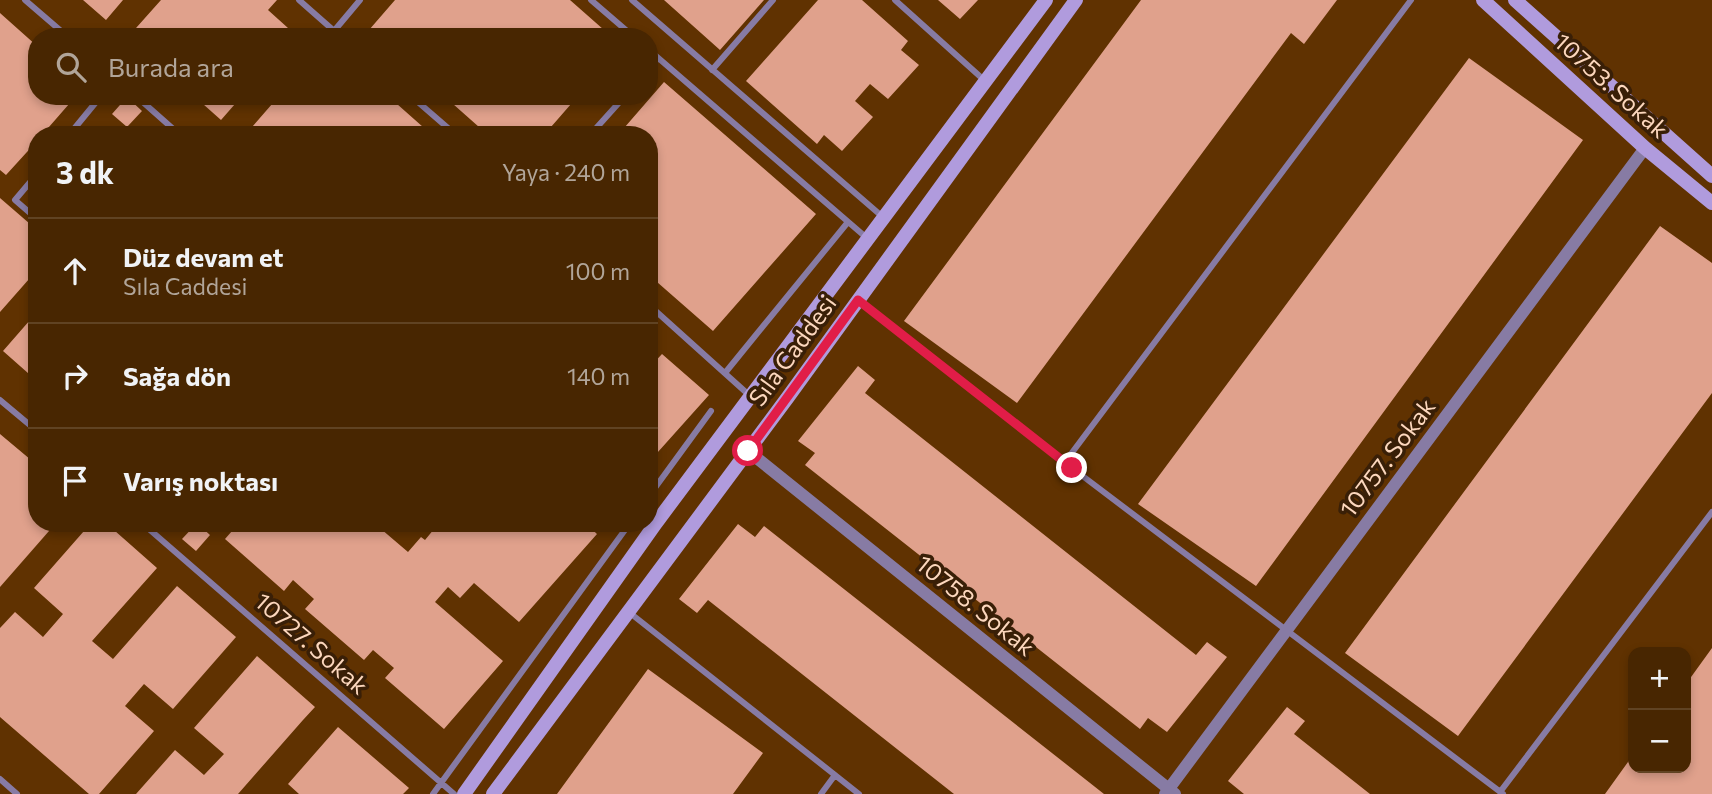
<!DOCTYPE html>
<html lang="tr">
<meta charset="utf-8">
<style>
body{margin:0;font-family:Commissioner,sans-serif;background:#4f2e0b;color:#f1f3f6}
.controls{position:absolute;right:21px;bottom:21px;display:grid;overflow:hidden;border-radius:14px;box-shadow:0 4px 10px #0003}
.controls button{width:63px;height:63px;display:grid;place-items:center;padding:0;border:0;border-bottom:2px solid #604323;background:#482601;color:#f1f3f6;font:35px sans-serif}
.stop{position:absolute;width:21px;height:21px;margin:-16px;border:5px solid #e11d48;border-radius:50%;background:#fff}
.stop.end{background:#e11d48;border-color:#fff;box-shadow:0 2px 7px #0008}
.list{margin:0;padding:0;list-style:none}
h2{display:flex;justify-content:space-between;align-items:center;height:91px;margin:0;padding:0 28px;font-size:30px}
h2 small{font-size:23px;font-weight:400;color:#b1a599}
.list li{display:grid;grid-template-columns:46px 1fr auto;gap:21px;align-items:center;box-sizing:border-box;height:105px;padding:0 28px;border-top:2px solid #604323}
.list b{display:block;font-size:26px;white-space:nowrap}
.list p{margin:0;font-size:23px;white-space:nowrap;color:#b1a599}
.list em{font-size:23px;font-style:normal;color:#b1a599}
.icon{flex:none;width:38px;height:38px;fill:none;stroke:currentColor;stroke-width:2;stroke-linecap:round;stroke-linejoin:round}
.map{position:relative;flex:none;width:1712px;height:794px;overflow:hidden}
.search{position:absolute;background:#482601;box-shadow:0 4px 10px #0003;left:28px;top:28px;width:630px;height:77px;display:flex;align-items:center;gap:18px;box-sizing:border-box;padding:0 24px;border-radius:28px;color:#b1a599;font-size:26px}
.panel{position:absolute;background:#482601;box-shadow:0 4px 10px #0003;left:28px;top:126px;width:630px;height:406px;border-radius:28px}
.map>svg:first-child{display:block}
.building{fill:#e0a18c}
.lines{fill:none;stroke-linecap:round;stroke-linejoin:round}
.lane{stroke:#877ba4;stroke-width:6}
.street{stroke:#877ba4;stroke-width:12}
.secondary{stroke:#b09bdd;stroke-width:14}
.route{stroke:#e11d48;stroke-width:9}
.labels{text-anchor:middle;stroke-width:7;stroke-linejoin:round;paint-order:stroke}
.street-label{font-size:24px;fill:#fcd7bd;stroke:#391f07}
</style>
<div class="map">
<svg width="1712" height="794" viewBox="0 0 1712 794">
<rect width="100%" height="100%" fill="#603201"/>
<path class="building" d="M83 0H123L106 20Z
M161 0H277L268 10 298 37H128Z
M395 0H570L612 37H376L369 30Z
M664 0H764L720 50Z
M818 0H862L908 41 901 50 919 65 888 99 870 84 862 93 855 101 873 117 842 151 824 135 817 144 746 81Z
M938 0H978L960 19Z
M1141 0H1337L1304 44 1291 33 1017 403 904 321Z
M0 13 37 46V96H76L42 135H37V141L6 175 0 170Z
M1469 58 1583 140 1256 586 1138 504Z
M664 82 816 214 713 331 649 275V135H618Z
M194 96H242L221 120Z
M279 96H388L432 135H245Z
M444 96H578L544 135H488Z
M127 97 142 111 127 127 112 114Z
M0 198 37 230V270L0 312Z
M1660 226 1712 263V393L1458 736 1345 653Z
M37 312V381L3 351Z
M662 354 709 395 649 462V368Z
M858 366 875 380 865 393 1196 655 1207 642 1227 657 1167 732 1148 718 1140 729 805 465 815 453 798 441Z
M0 434 37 465V523H56L0 587Z
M91 523H106L157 568 92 641 113 659 177 586 236 637 173 709 144 684 125 706 154 731 99 794H89L0 717V628L15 612 43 637 63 614 34 588Z
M197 523 210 535 196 551 182 539Z
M239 523H374L408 552 421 537 425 540 439 523H585L597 534 519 622 474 583 460 598 448 587 435 602 503 661 444 729 385 678 394 668 373 650 364 660 305 609 314 599 293 580 284 591 225 539Z
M738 524 755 537 764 526 1104 794H954L708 600 697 613 679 599Z
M1712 648V794H1605L1633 755V768H1686V684Z
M257 656 315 707 303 720 238 794H136L175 750 204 775 224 754 194 728Z
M648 669 763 753 733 794H557Z
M1287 707 1305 721 1294 734 1370 794H1244L1228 781Z
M338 727 409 788 403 794H299L288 784Z"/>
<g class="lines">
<path class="lane" d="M25 0 68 37
M299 0 341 37
M591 0 634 37
M632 0 884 218
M895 0 984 80
M334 31 360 0
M649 50 868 239
M649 68 658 58
M712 70 773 0
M136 96 180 135
M411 96 456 135
M69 135 101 96
M590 135 625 96
M37 174 15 200 37 219
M858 300 1072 468 1503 794
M649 305 749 395
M725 373 848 222
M0 400 37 431
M1065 462 1411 0
M649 496 711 411
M142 523 454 794
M630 613 859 794
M0 779 17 794
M1500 792 1712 512
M433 794 630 523
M821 794 835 775"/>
<path class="street" d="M748 451 1175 794
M1165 794 1645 148"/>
<path class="secondary" d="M1483 0 1645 148 1712 203
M1515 0 1712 176
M464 794 656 523 1046 0
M493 794 788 397 1076 0"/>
</g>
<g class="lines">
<path class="route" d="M748 451 858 300 1072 468"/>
</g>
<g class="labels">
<g class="street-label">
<text transform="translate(1611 86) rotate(42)" y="8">10753. Sokak</text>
<text transform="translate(793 351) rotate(-54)" y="8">Sıla Caddesi</text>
<text transform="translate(1388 458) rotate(-53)" y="8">10757. Sokak</text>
<text transform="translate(975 606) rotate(39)" y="8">10758. Sokak</text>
<text transform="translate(311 644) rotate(41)" y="8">10727. Sokak</text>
</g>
</g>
</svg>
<div class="controls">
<button>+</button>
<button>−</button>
</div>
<div class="stop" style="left:748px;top:451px"></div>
<div class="stop end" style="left:1072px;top:468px"></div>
<div class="search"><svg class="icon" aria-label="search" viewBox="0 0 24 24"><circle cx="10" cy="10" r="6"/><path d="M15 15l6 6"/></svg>Burada ara</div>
<section class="panel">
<h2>3 dk<small>Yaya · 240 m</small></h2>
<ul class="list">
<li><svg class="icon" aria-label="ahead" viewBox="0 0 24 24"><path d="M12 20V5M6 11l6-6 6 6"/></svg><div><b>Düz devam et</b><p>Sıla Caddesi</p></div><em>100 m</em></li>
<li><svg class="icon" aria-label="right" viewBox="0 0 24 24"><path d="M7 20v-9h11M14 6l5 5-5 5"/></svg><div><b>Sağa dön</b></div><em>140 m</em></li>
<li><svg class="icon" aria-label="arrive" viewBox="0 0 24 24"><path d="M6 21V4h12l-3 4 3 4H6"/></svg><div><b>Varış noktası</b></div></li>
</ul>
</section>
</div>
